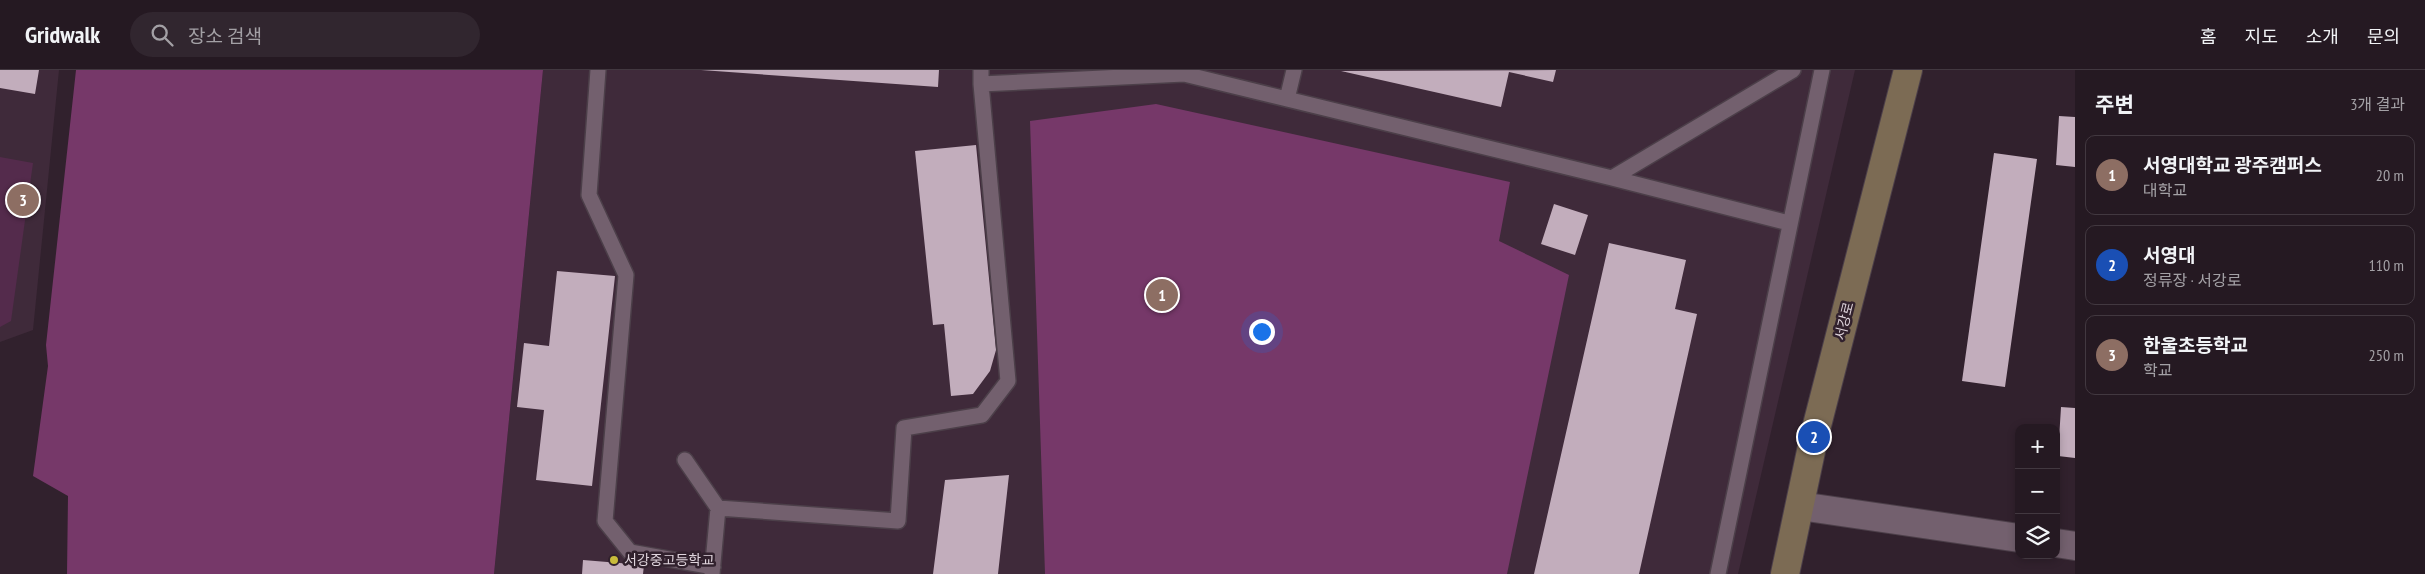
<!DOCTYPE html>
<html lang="ko">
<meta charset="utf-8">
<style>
body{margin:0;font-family:"PT Sans Narrow","Noto Sans KR",sans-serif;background:#31262f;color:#f1f3f6}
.controls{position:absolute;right:15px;bottom:15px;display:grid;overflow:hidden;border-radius:10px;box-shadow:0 2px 8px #0003}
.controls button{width:45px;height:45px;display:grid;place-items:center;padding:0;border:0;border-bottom:1px solid #423840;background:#251922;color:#f1f3f6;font:25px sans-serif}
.you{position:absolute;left:1261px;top:261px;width:18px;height:18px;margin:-12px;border:4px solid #fff;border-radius:50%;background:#1a73e8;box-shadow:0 0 0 8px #1a73e833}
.badge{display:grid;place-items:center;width:32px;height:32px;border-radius:50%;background:#8c9099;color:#fff;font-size:16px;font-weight:700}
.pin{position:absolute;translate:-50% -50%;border:2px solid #fff;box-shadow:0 1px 5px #0006}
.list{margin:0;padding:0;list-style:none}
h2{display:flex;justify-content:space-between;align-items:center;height:65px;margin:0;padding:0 20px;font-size:21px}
h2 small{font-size:16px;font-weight:400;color:#a3a0a5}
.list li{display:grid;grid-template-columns:32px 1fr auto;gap:15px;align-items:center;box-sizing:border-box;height:80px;margin:0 10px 10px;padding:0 10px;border:1px solid #423840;border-radius:10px}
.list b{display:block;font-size:19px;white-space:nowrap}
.list p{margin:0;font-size:16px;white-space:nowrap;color:#a3a0a5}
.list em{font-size:16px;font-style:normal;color:#a3a0a5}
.icon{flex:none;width:28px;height:28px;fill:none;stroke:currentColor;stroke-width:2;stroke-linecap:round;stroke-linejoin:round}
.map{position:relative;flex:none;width:2075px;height:504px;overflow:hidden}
header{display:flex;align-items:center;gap:30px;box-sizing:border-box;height:70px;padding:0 25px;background:#251922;border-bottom:1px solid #423840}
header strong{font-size:24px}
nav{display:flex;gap:28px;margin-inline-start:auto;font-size:18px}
.search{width:350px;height:45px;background:#31262f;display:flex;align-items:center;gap:12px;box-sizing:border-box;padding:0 18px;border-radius:28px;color:#a3a0a5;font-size:19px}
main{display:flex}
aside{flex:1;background:#251922}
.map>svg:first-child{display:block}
.built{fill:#3f2a3a}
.green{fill:#542b4c}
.forest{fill:#763869}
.building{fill:#c2adbc}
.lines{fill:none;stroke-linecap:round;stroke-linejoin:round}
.service-casing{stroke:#4c3f49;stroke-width:18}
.minor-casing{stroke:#4c3f49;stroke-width:30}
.secondary-casing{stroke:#4c3f49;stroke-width:30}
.service{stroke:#73606e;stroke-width:15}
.minor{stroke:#73606e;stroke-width:28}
.secondary{stroke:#7c6b54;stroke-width:28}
.poi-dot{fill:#c8bb3b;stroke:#31212d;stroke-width:2}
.labels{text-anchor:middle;stroke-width:5;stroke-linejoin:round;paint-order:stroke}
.street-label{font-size:14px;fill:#dfd4dc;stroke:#31212d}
.poi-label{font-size:14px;fill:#dfd4dc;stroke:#31212d;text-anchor:start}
</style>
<header>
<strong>Gridwalk</strong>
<div class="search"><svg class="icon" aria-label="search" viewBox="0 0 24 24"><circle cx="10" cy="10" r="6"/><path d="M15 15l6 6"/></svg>장소 검색</div>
<nav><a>홈</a><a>지도</a><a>소개</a><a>문의</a></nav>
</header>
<main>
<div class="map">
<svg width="2075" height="504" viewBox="0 0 2075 504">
<rect width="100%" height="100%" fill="#31212d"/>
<path class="built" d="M0 0H59L33 260 0 272Z
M543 0H1855L1738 504H494Z"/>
<path class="green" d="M0 87 33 93 11 251 0 257Z"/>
<path class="forest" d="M76 0H543L494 504H67L68 426 33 406 48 296 46 275Z
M1156 34 1510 112 1499 171 1569 205 1507 504H1045L1030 51Z"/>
<path class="building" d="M0 0H39L35 24 0 18Z
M701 0H939L938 17Z
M1556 0 1553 12 1509 2 1501 37 1341 1Z
M2059 46 2075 47V97L2056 95Z
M976 75 996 280 990 301 973 324 951 326 944 254 933 255 915 81Z
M1994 83 2037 89 2005 317 1962 311Z
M1554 134 1588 145 1575 185 1541 174Z
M1609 173 1686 190 1675 239 1697 244 1639 504H1534Z
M557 201 615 206 592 416 536 410 544 340 517 337 524 273 549 276Z
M2061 337 2075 338V388L2058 386Z
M1009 405 998 504H933L945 410Z
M583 490 644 495 643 504H582Z"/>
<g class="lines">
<defs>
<path id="service" d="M598 0 589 125 626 205 605 451 630 482 713 497
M981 14 1184 4 1612 108 1793 0
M1287 29 1294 0
M1612 108 1789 153
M685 390 718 438 712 504
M718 438 898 451 904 358 982 345 1008 311 981 14V0
M1718 504 1822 0"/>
<path id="minor" d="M1800 436 2019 468
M2056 473 2075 476"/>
<path id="secondary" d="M1785 504 1814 367 1908 0"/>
</defs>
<use href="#service" class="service-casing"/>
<use href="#minor" class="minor-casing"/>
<use href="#secondary" class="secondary-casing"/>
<use href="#service" class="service"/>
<use href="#minor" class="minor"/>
<use href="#secondary" class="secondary"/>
</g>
<circle class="poi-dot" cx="614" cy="490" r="5"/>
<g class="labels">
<g class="street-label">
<text transform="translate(1844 251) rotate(-76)" y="5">서강로</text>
</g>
<g class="poi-label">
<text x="624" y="495">서강중고등학교</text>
</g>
</g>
</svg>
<div class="controls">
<button>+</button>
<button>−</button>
<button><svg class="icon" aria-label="layers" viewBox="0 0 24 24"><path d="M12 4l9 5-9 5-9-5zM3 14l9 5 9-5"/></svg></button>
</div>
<div class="you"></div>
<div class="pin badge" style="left:1162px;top:225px;background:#8d6e63">1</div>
<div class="pin badge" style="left:1814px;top:367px;background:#1a4fb4">2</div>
<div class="pin badge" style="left:23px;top:130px;background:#8d6e63">3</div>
</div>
<aside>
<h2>주변<small>3개 결과</small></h2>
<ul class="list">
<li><span class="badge" style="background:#8d6e63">1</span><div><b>서영대학교 광주캠퍼스</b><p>대학교</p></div><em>20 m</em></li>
<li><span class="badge" style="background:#1a4fb4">2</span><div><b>서영대</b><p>정류장 · 서강로</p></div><em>110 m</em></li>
<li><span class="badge" style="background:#8d6e63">3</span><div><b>한울초등학교</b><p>학교</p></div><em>250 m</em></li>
</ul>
</aside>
</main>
